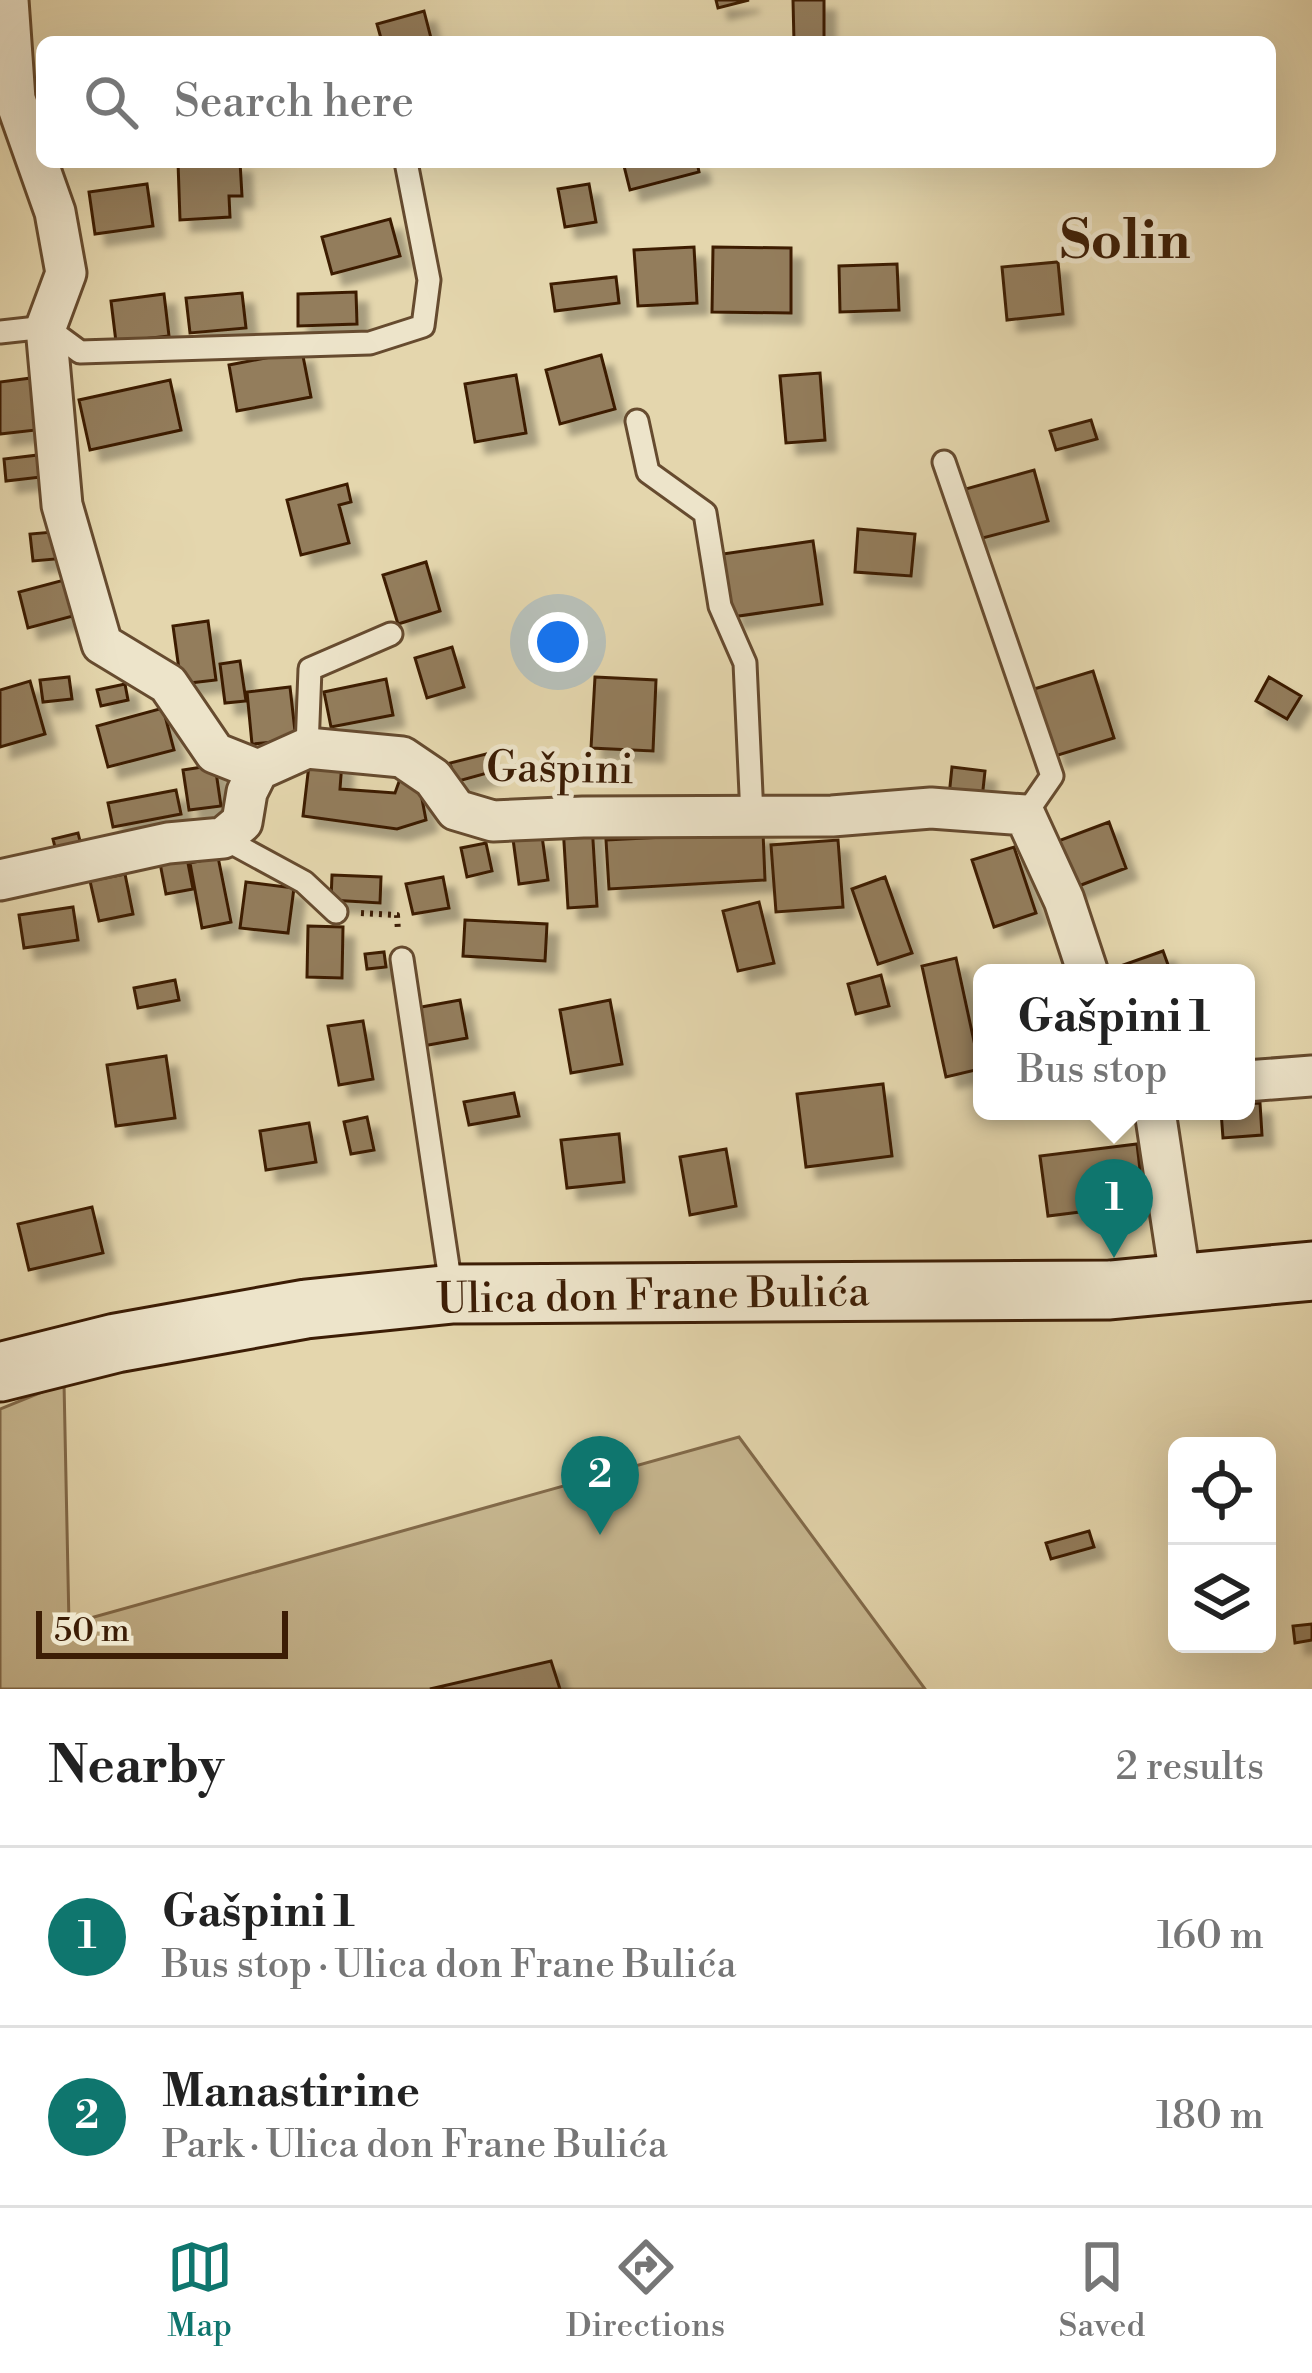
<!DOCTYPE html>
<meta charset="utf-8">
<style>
body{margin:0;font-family:"Libre Bodoni",serif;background:#f2f2f2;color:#222}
.controls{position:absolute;right:36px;bottom:36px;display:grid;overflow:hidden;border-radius:18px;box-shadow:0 12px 48px #0002}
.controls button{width:108px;height:108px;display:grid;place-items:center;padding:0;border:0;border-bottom:3px solid #e0e0e0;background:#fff;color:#222;font:60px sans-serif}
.scale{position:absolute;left:36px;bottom:30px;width:252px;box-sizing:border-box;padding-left:12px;border:6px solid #3c1d05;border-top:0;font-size:33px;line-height:42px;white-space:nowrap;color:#3c1d05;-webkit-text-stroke:9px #ede4ca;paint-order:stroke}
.you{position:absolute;left:558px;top:642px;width:42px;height:42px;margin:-30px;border:9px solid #fff;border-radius:50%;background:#1a73e8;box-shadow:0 0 0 18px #1a73e833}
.badge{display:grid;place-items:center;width:78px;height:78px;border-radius:50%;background:#0f766e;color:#fff;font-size:39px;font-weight:700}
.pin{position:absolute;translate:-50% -99px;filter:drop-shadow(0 3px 6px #0008)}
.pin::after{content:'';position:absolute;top:63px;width:42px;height:36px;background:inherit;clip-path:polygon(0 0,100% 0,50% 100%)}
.popup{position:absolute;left:973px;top:964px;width:282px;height:156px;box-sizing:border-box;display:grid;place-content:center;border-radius:18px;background:#fff;filter:drop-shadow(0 3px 9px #0005);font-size:39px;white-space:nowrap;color:#767676}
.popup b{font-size:45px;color:#222}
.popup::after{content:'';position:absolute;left:50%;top:100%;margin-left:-24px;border:24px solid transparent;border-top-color:#fff}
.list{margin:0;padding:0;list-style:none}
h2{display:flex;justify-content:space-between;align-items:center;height:156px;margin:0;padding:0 48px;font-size:51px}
h2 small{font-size:39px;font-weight:400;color:#767676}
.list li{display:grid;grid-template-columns:78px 1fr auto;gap:36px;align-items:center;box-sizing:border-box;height:180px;padding:0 48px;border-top:3px solid #e0e0e0}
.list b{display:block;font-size:45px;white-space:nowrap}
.list p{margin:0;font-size:39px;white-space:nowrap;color:#767676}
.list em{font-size:39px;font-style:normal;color:#767676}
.icon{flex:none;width:66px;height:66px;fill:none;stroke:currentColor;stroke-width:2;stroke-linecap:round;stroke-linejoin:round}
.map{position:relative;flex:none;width:1312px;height:1689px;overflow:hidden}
.search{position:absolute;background:#fff;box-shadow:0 12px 48px #0002;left:36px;right:36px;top:36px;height:132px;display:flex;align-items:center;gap:30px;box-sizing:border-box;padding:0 42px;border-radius:18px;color:#767676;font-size:45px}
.sheet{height:516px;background:#fff}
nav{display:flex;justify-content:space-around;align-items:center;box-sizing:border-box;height:168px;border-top:3px solid #e0e0e0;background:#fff;font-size:33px;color:#767676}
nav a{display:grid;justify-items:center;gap:6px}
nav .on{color:#0f766e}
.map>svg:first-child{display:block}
.green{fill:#c7b790;stroke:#826a4a;stroke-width:3}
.building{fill:#937d5c;stroke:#3c1d05;stroke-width:3;filter:url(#shadow)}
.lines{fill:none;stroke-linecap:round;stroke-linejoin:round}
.lane-casing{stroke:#664b2f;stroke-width:27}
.street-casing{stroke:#664b2f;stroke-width:45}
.secondary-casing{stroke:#3c1d05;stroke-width:63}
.path{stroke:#3c1d05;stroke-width:6;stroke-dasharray:3 6;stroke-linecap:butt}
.lane{stroke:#ede4ca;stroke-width:21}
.street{stroke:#ede4ca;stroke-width:39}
.secondary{stroke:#ede4ca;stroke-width:57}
.labels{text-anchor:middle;stroke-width:10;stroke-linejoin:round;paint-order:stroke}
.street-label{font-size:42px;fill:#3c1d05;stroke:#ede4ca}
.district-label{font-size:54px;font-weight:bold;fill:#3c1d05;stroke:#ede4ca}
</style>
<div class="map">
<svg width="1312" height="1689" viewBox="0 0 1312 1689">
<defs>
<filter id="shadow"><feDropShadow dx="11" dy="11" stdDeviation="3" flood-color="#0004"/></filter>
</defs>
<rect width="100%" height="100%" fill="#e4d6ad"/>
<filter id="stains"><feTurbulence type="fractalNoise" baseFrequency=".00167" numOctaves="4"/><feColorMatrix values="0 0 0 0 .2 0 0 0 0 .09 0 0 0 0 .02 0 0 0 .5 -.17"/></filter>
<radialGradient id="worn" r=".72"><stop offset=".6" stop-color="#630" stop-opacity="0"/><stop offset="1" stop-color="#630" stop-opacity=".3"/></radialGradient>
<path class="green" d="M64 1383 69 1624 739 1437 925 1689H0V1409Z"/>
<path class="building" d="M716 0H749L718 8Z
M793 0H824V42H794Z
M424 11 432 42H382L377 24Z
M178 162H240L242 196H229L230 217 180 220Z
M623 162H697L699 172 630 190Z
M147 184 153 226 95 234 89 192Z
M589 184 596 222 565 227 558 189Z
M390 219 400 256 332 274 322 237Z
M694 247 697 303 638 306 634 250Z
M713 247 791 248V313L712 312Z
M1058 262 1063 314 1007 320 1002 267Z
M897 264 899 310 840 312 839 266Z
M616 277 619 303 555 311 551 284Z
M356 292 357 324 298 326V294Z
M242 293 246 328 190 333 186 298Z
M164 294 169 336 116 342 111 301Z
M302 351 311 397 237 411 229 365Z
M601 355 615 409 560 424 546 370Z
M820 373 825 440 786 443 780 376Z
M516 375 526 433 475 442 465 384Z
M31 378 36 430 0 434V382Z
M170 380 181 430 90 450 79 400Z
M1091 420 1097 439 1056 450 1050 431Z
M38 455 41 477 6 481 4 459Z
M1034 470 1048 521 975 540 962 490Z
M347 484 351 502 339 505 349 543 301 555 287 500Z
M858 529 915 534 911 576 855 572Z
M64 531 67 558 33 561 30 534Z
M813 541 822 604 732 617 723 554Z
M426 562 440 611 398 624 383 575Z
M64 580 73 616 28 628 19 592Z
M208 621 216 680 181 684 173 626Z
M452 647 464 687 427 698 415 658Z
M240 661 246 701 225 703 220 664Z
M1093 671 1114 738 1055 756 1034 689Z
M69 677 72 699 43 702 40 680Z
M595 677 656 680 653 751 591 748Z
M1269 677 1301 696 1287 719 1256 701Z
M386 679 393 715 331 727 324 692Z
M30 681 45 734 0 747V690Z
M125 684 128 700 101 706 97 690Z
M290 687 296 740 252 744 247 692Z
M163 708 174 750 108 767 97 726Z
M486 754 491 772 455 782 450 763Z
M310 756 342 762 340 789 395 793 400 779 418 778 426 820 397 829 303 816Z
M215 765 221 806 189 810 183 770Z
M952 767 985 771 982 799 949 796Z
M176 790 181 814 113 827 108 803Z
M1109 822 1126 868 1068 890 1050 844Z
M592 824 597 906 568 908 563 826Z
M763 832 765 880 609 889 606 840Z
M78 833 82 849 57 855 53 839Z
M542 836 548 880 519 884 513 839Z
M838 840 843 907 776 912 771 845Z
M486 843 492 871 467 877 461 848Z
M1014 847 1036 913 994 927 972 860Z
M186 853 193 889 166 894 159 858Z
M218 857 231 922 202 928 190 863Z
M125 874 133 914 99 921 90 881Z
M332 875 381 877 380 903 331 900Z
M443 877 449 908 413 914 406 884Z
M885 877 912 953 878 964 852 889Z
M246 882 294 888 288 933 240 928Z
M759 902 774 963 738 971 723 911Z
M73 907 78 940 24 948 19 915Z
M465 920 547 924 545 961 463 956Z
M308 926 343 927 342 978 307 977Z
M1163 951 1171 973H1107L1106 971Z
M384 952 386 967 367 969 365 954Z
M956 958 980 1069 946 1077 922 966Z
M881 975 889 1006 856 1014 848 984Z
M175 980 179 1000 138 1008 134 988Z
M460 1000 467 1038 423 1046 416 1008Z
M610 1000 622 1064 571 1073 560 1010Z
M363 1021 373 1079 339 1085 328 1026Z
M166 1056 175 1118 116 1126 107 1065Z
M883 1084 892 1156 806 1167 797 1094Z
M514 1093 519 1116 469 1125 464 1102Z
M1260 1103 1262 1135 1223 1138 1221 1111H1246V1104Z
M367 1117 374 1150 351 1154 344 1122Z
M309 1123 316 1162 266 1170 260 1131Z
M619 1134 624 1182 567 1188 561 1140Z
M1137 1144 1144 1204 1048 1216 1040 1156Z
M726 1149 736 1206 690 1215 680 1157Z
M92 1207 103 1253 29 1270 18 1224Z
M1089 1531 1094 1547 1051 1559 1046 1543Z
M1312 1624V1640L1295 1643 1293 1626Z
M551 1661 560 1689H430Z"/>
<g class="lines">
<defs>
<path id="lane" d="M0 332 46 327 80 352 370 343 423 326 429 280 406 162
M637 421 648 472 705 513 720 606 745 663 752 816
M944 462 1052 776 1025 815
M307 748 310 669 391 634
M223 838 304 882 336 912
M402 959 452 1293"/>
<path id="street" d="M8 0 15 99 55 212 66 273 46 327 62 505 102 644 168 684 215 753 258 770
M0 880 168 843 223 838 242 822 247 792 258 770 307 748 402 757 433 778 456 810 493 821 583 817 832 816 931 808 1025 815 1064 900 1088 973
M1246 1081 1312 1076
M1155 1111 1181 1283"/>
<path id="secondary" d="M0 1372 116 1343 306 1309 453 1294 1110 1290 1312 1271"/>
</defs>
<use href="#lane" class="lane-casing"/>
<use href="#street" class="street-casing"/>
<use href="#secondary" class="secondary-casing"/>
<path class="path" d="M361 913 397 915 398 932"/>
<use href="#lane" class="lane"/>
<use href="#street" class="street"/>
<use href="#secondary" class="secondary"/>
</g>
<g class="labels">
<g class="street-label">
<text transform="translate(560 767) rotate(1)" y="15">Gašpini</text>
<text transform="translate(653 1294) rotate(-1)" y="15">Ulica don Frane Bulića</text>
</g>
<g class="district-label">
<text x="1125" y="258">Solin</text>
</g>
</g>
<rect width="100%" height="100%" filter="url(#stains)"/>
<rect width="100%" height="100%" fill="url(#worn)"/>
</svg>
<div class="controls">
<button><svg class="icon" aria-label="locate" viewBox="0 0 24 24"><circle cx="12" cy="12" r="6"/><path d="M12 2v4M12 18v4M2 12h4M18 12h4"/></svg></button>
<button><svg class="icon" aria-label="layers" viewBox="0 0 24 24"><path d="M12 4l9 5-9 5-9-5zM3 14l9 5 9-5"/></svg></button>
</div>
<div class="scale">50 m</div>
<div class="you"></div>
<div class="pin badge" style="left:1114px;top:1258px">1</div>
<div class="popup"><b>Gašpini 1</b>Bus stop</div>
<div class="pin badge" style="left:600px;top:1535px">2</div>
<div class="search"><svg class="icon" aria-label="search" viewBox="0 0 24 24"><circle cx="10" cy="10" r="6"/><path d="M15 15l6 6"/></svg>Search here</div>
</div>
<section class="sheet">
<h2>Nearby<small>2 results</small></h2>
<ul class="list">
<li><span class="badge">1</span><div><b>Gašpini 1</b><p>Bus stop · Ulica don Frane Bulića</p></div><em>160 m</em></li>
<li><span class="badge">2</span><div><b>Manastirine</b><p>Park · Ulica don Frane Bulića</p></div><em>180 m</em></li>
</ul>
</section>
<nav>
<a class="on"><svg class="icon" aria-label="map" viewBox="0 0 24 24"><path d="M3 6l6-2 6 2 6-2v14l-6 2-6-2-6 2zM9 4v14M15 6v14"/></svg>Map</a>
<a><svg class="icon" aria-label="directions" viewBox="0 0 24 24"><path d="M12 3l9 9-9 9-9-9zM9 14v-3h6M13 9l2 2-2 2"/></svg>Directions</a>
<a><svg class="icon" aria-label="saved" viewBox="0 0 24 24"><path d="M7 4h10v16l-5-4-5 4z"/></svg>Saved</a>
</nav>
